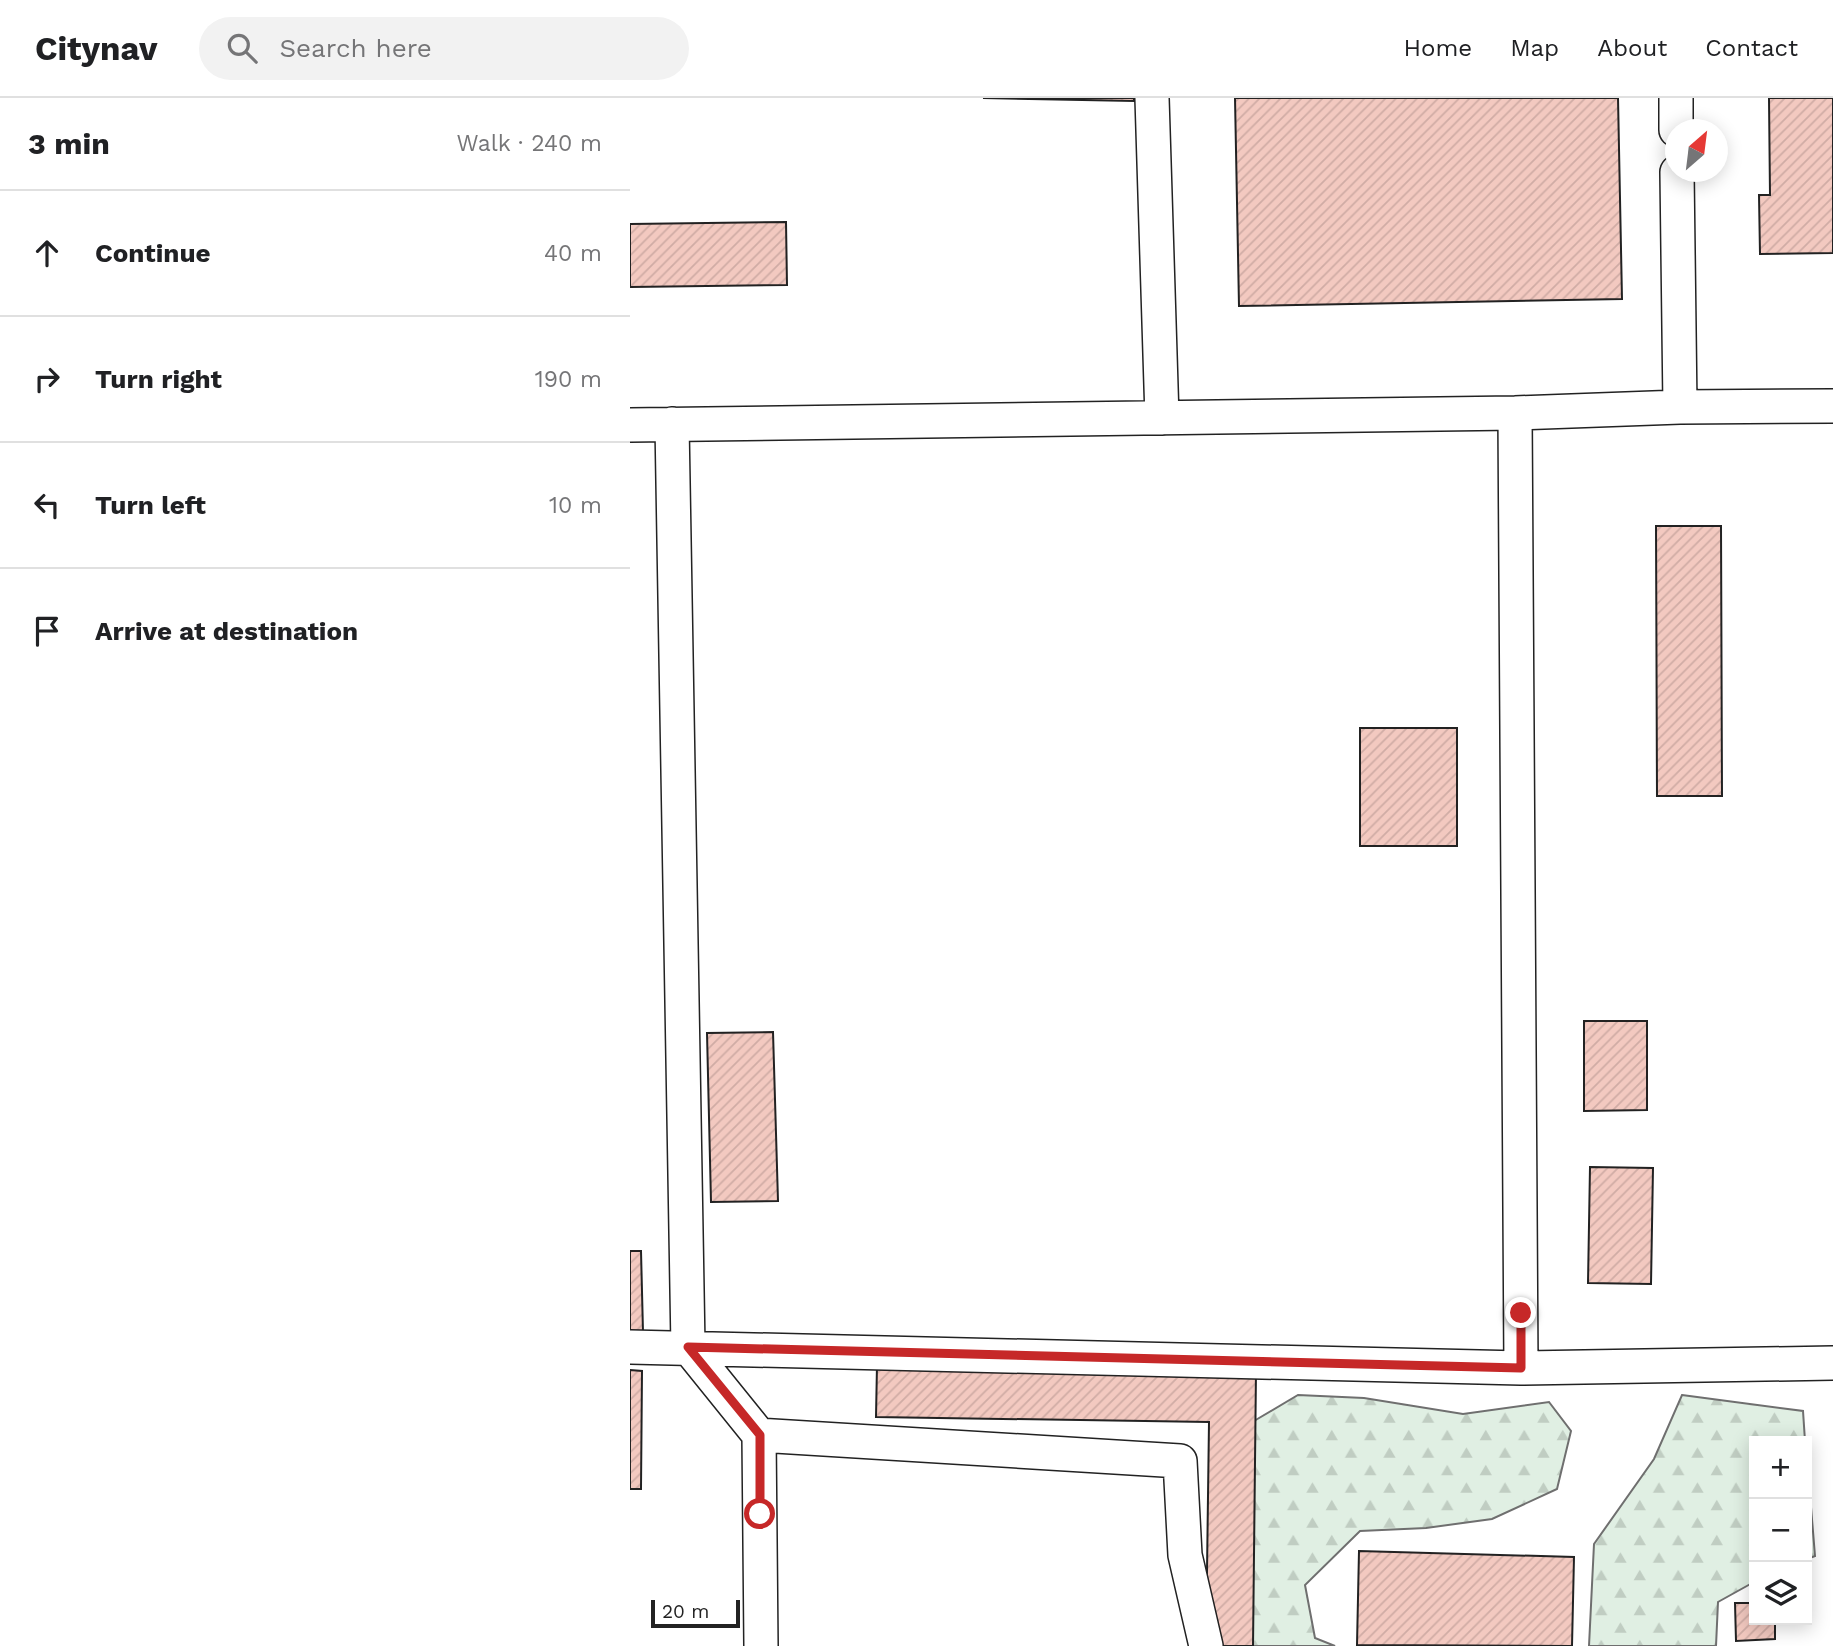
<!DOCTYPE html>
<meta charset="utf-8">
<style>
body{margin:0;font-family:"Work Sans",sans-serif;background:#f2f2f2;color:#202124}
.controls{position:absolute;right:21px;bottom:21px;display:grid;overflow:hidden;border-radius:0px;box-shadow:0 4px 18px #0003}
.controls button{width:63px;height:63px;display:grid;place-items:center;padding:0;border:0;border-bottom:2px solid #e0e0e0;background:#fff;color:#202124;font:35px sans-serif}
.compass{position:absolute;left:1035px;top:21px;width:63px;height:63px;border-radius:50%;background:#fff;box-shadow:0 4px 18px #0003;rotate:28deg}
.scale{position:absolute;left:21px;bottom:18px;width:89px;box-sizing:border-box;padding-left:7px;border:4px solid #222;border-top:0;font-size:19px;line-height:24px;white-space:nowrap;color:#222;-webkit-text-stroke:5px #fff;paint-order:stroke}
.stop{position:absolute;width:21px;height:21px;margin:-16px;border:5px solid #c62828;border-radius:50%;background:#fff}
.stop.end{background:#c62828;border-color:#fff;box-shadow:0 2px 7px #0008}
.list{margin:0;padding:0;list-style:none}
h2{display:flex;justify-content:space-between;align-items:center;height:91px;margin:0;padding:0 28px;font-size:30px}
h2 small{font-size:23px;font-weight:400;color:#757577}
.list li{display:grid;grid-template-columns:46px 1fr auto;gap:21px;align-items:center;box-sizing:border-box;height:126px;padding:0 28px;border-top:2px solid #e0e0e0}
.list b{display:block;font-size:26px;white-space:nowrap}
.list em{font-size:23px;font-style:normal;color:#757577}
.icon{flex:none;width:38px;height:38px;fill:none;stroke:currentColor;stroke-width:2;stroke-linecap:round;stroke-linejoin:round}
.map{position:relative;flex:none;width:1203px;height:1548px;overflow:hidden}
header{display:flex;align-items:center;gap:42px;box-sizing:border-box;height:98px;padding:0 35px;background:#fff;border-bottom:2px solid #e0e0e0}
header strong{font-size:33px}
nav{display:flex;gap:38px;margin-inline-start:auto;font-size:24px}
.search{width:490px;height:63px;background:#f2f2f2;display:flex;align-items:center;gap:18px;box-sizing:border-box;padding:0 24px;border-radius:38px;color:#757577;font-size:26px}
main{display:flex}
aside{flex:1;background:#fff}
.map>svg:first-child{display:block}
.forest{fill:url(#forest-firs);stroke:#6f6f6f;stroke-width:2}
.building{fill:url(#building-hatch);stroke:#222;stroke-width:2}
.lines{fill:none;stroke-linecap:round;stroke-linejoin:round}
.minor-casing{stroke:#222;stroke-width:36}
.minor{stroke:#fff;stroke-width:33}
.route{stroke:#c62828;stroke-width:9}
</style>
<header>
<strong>Citynav</strong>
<div class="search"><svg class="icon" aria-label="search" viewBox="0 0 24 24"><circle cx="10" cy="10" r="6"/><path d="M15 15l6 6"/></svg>Search here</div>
<nav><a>Home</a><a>Map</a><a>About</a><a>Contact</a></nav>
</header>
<main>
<aside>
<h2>3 min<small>Walk · 240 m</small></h2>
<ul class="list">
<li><svg class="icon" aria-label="ahead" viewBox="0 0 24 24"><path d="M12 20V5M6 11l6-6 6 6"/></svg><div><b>Continue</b></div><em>40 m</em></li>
<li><svg class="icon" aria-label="right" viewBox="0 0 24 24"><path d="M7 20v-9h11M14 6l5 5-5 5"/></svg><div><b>Turn right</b></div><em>190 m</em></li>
<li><svg class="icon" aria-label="left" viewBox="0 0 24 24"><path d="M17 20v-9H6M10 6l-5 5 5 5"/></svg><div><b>Turn left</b></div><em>10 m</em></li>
<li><svg class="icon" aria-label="arrive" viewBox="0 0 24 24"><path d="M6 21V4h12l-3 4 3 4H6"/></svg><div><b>Arrive at destination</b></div></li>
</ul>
</aside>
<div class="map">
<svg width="1203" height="1548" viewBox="0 0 1203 1548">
<defs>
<pattern id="forest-firs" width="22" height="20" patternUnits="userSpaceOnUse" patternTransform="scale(1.75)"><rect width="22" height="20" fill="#e0efe3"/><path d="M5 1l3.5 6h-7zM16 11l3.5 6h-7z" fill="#c0cdc2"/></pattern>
<pattern id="building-hatch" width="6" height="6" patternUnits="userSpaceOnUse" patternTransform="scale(1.75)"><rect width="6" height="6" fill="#f3c9c0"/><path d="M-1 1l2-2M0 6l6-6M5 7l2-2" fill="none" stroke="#d0aca5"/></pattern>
</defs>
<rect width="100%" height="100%" fill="#fff"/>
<path class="forest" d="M668 1297 734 1300 833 1316 919 1304 941 1333 927 1391 862 1421 796 1430 730 1433 675 1487 685 1540 705 1548H605L624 1323Z
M1052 1297 1173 1313 1175 1343H1124V1484L1088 1504 1086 1548H959L964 1446 1024 1361Z
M1177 1360 1185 1458 1177 1461Z"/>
<path class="building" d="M353 0H504V3Z
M605 0H988L992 201 609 208Z
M1139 0H1203V155L1130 156 1129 97H1140Z
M156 124 157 187 0 189V126Z
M1026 428H1091L1092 698H1027Z
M730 630H827V748H730Z
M954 923H1017V1012L954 1013Z
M143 934 148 1103 81 1104 77 935Z
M960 1069 1023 1070 1021 1186 958 1185Z
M0 1153H11L13 1234H0Z
M247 1267 626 1273 623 1548H576L579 1324 246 1319Z
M0 1272 12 1273 11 1391H0Z
M729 1453 944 1459 942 1548 727 1547Z
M1105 1505H1124V1522H1145V1541L1106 1543Z"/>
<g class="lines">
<defs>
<path id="minor" d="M522 0 532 320
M1046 0V32
M1047 74 1050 309
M885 315 891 1270
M42 326 58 1249 129 1337 131 1548
M0 327 885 315 1050 309 1203 308
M0 1249 891 1270 1203 1265
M129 1337 550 1363 555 1457 576 1548"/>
</defs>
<use href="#minor" class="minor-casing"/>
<use href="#minor" class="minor"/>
</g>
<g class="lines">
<path class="route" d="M130 1416V1337L58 1249 891 1270V1215"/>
</g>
</svg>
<div class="controls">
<button>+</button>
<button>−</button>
<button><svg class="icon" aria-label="layers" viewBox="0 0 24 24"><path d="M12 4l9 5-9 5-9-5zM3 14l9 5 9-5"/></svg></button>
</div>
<svg class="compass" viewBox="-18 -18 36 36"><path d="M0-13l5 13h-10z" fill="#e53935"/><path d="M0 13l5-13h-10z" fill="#757577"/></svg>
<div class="scale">20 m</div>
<div class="stop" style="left:130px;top:1416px"></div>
<div class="stop end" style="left:891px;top:1215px"></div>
</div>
</main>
